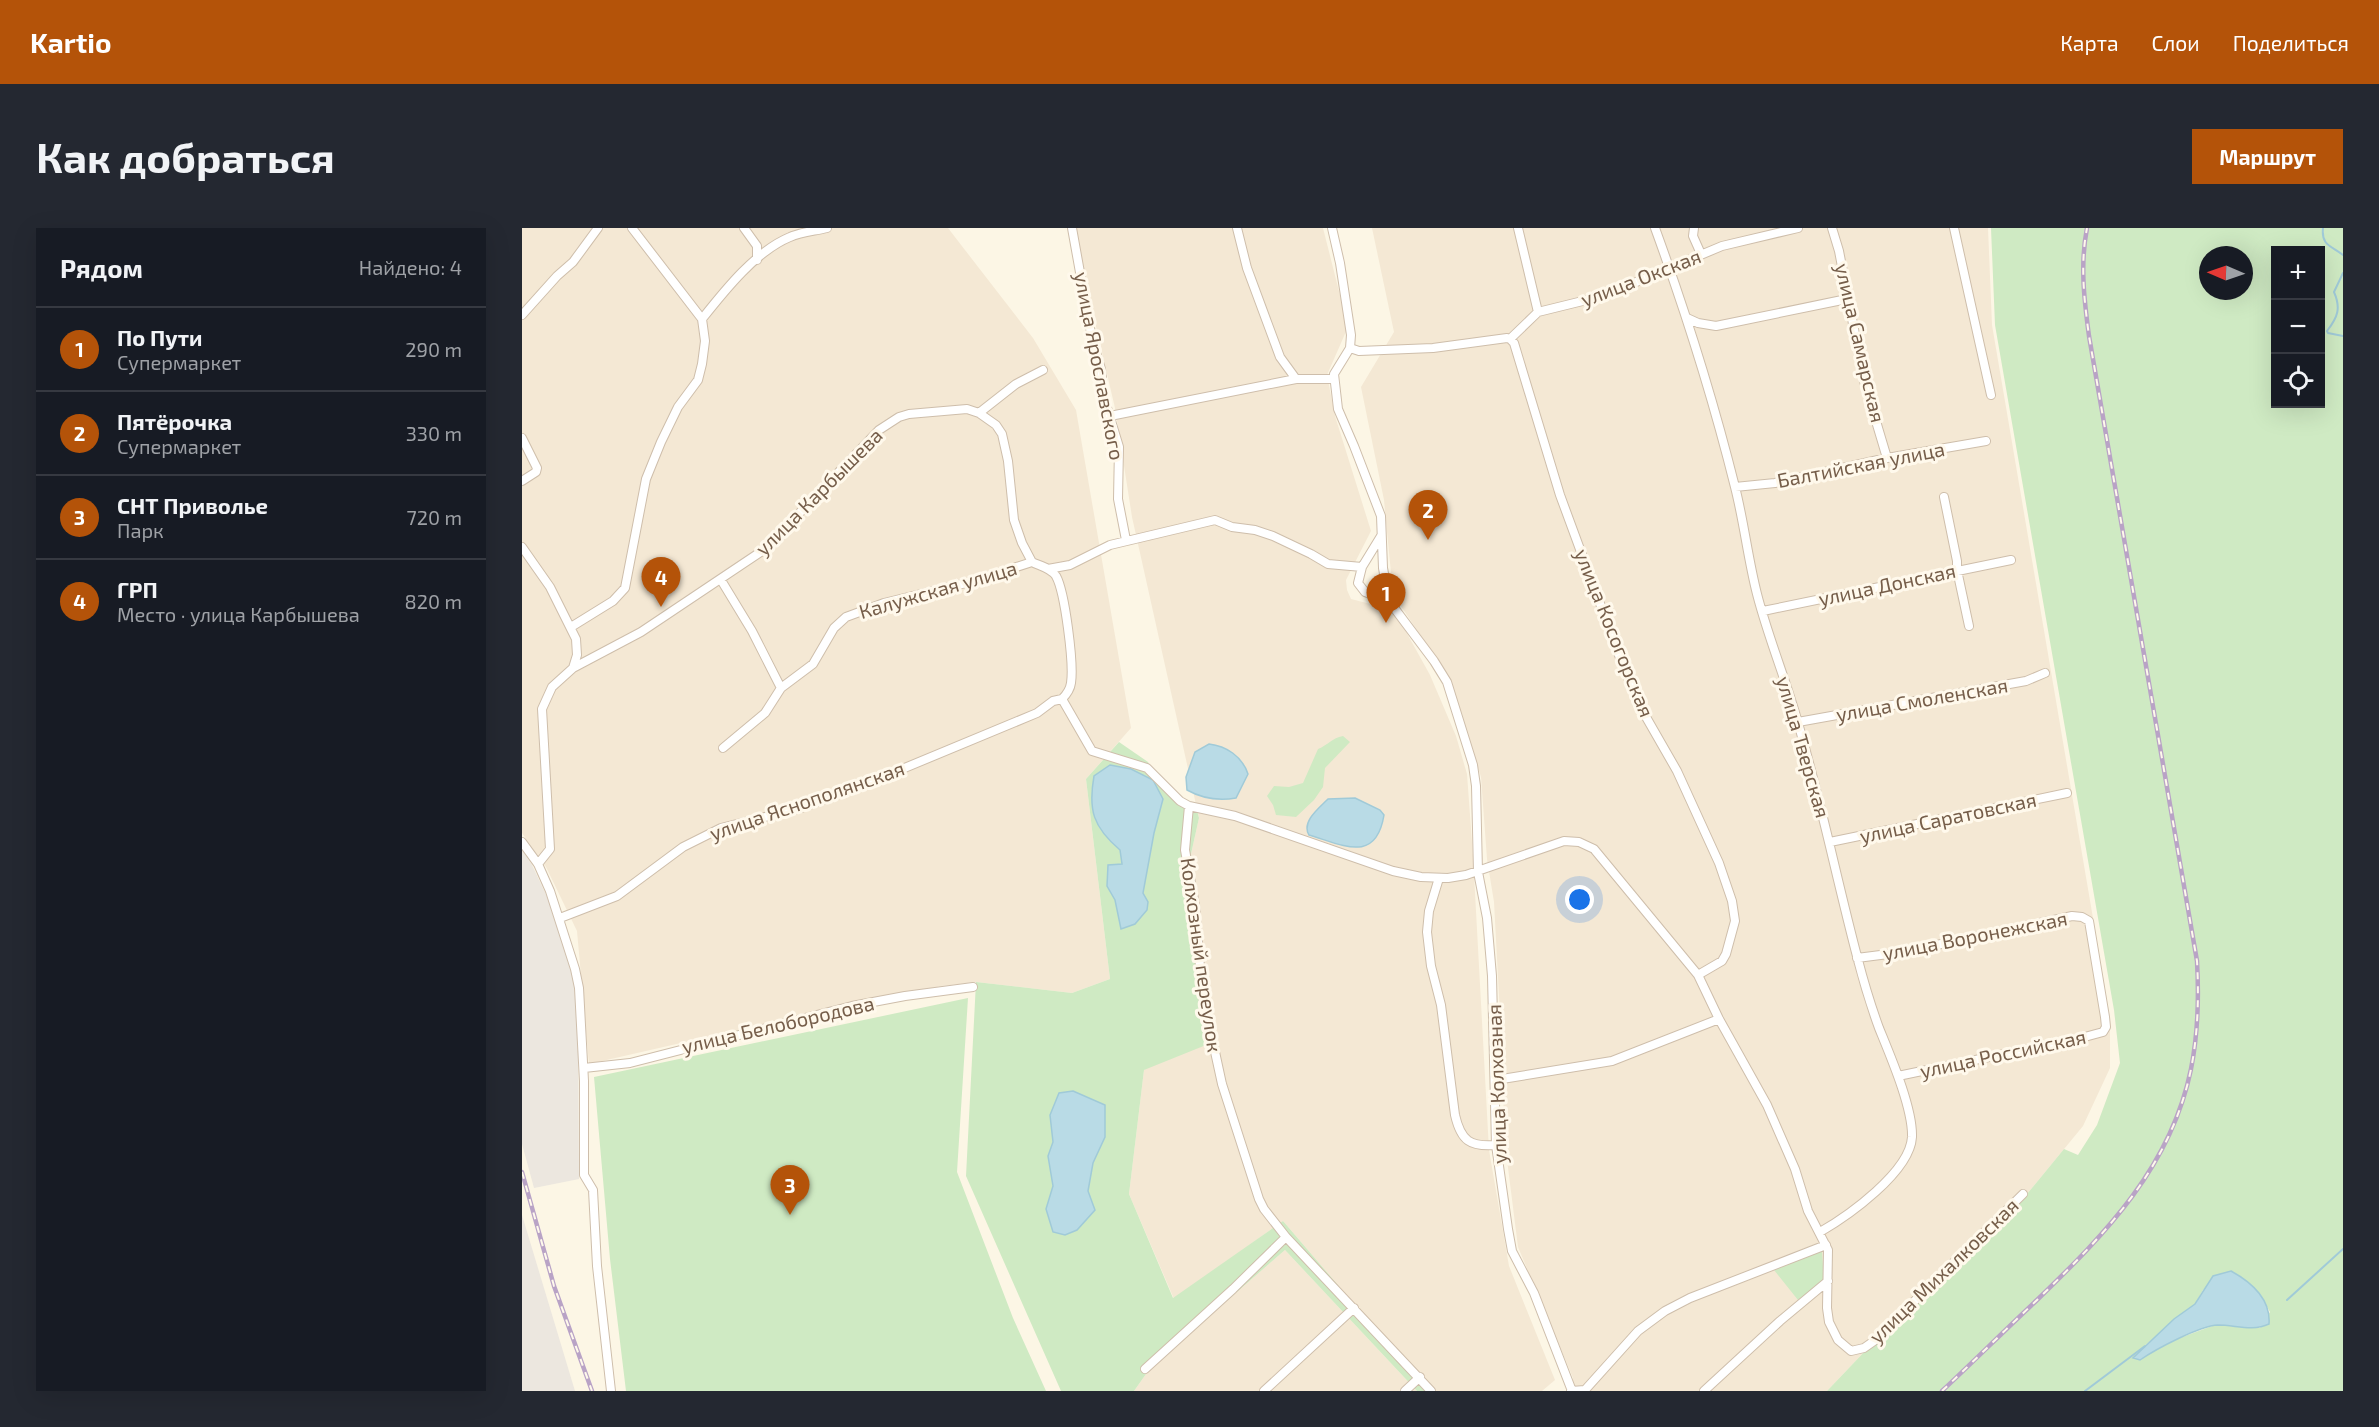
<!DOCTYPE html>
<html lang="ru">
<meta charset="utf-8">
<style>
body{margin:0;font-family:"Exo 2",sans-serif;background:#242831;color:#f1f3f6}
.controls{position:absolute;right:18px;top:18px;display:grid;overflow:hidden;border-radius:0px;box-shadow:0 6px 24px #0002}
.controls button{width:54px;height:54px;display:grid;place-items:center;padding:0;border:0;border-bottom:2px solid #363941;background:#171b24;color:#f1f3f6;font:30px sans-serif}
.compass{position:absolute;left:1677px;top:18px;width:54px;height:54px;border-radius:50%;background:#171b24;box-shadow:0 6px 24px #0002;rotate:272deg}
.you{position:absolute;left:1058px;top:672px;width:21px;height:21px;margin:-15px;border:4px solid #fff;border-radius:50%;background:#1a73e8;box-shadow:0 0 0 9px #1a73e833}
.badge{display:grid;place-items:center;width:39px;height:39px;border-radius:50%;background:#b45309;color:#fff;font-size:20px;font-weight:700}
.pin{position:absolute;translate:-50% -50px;filter:drop-shadow(0 2px 3px #0008)}
.pin::after{content:'';position:absolute;top:32px;width:21px;height:18px;background:inherit;clip-path:polygon(0 0,100% 0,50% 100%)}
.list{margin:0;padding:0;list-style:none}
h2{display:flex;justify-content:space-between;align-items:center;height:78px;margin:0;padding:0 24px;font-size:26px}
h2 small{font-size:20px;font-weight:400;color:#9ea1a6}
.list li{display:grid;grid-template-columns:39px 1fr auto;gap:18px;align-items:center;box-sizing:border-box;height:84px;padding:0 24px;border-top:2px solid #363941}
.list b{display:block;font-size:22px;white-space:nowrap}
.list p{margin:0;font-size:20px;white-space:nowrap;color:#9ea1a6}
.list em{font-size:20px;font-style:normal;color:#9ea1a6}
.icon{flex:none;width:33px;height:33px;fill:none;stroke:currentColor;stroke-width:2;stroke-linecap:round;stroke-linejoin:round}
.map{position:relative;flex:none;width:1821px;height:1163px;overflow:hidden;border-radius:0px}
header{display:flex;align-items:center;gap:36px;box-sizing:border-box;height:84px;padding:0 30px;background:#b45309;color:#fff}
header strong{font-size:28px}
nav{display:flex;gap:33px;margin-inline-start:auto;font-size:21px}
.intro{display:flex;align-items:center;justify-content:space-between;box-sizing:border-box;height:144px;padding:0 36px}
h1{margin:0;font-size:42px}
.button{padding:15px 27px;border-radius:0px;background:#b45309;color:#fff;font-size:21px;font-weight:700}
main{display:flex;gap:36px;padding:0 36px}
aside{flex:1;background:#171b24;border-radius:0px;box-shadow:0 6px 24px #0002}
.map>svg:first-child{display:block}
.residential{fill:#f4e8d4}
.industrial{fill:#ece7df}
.green{fill:#cfeac3;fill-rule:evenodd}
.water{fill:#b9dbe6;stroke:#a0cad8;stroke-width:1.5}
.lines{fill:none;stroke-linecap:round;stroke-linejoin:round}
.stream{stroke:#a0cad8;stroke-width:2}
.minor-casing{stroke:#cebeab;stroke-width:10}
.minor{stroke:#fff;stroke-width:8}
.rail-casing{stroke:#b9a3c6;stroke-width:4.5}
.rail{stroke:#fff9ec;stroke-width:2;stroke-dasharray:7;stroke-linecap:butt}
.labels{text-anchor:middle;stroke-width:6;stroke-linejoin:round;paint-order:stroke}
.street-label{font-size:20px;fill:#765e4a;stroke:#fff9ec}
</style>
<header>
<strong>Kartio</strong>
<nav><a>Карта</a><a>Слои</a><a>Поделиться</a></nav>
</header>
<div class="intro"><h1>Как добраться</h1><a class="button">Маршрут</a></div>
<main>
<aside>
<h2>Рядом<small>Найдено: 4</small></h2>
<ul class="list">
<li><span class="badge">1</span><div><b>По Пути</b><p>Супермаркет</p></div><em>290 m</em></li>
<li><span class="badge">2</span><div><b>Пятёрочка</b><p>Супермаркет</p></div><em>330 m</em></li>
<li><span class="badge">3</span><div><b>СНТ Приволье</b><p>Парк</p></div><em>720 m</em></li>
<li><span class="badge">4</span><div><b>ГРП</b><p>Место · улица Карбышева</p></div><em>820 m</em></li>
</ul>
</aside>
<div class="map">
<svg width="1821" height="1163" viewBox="0 0 1821 1163">
<rect width="100%" height="100%" fill="#fcf6e5"/>
<path class="residential" d="M0 0H426L511 110 554 182 609 500 564 551 588 751 550 765 454 754 419 758 338 774 67 836 55 703 24 639 0 605Z
M551 0H801L826 99 805 147 813 188 849 303 824 352 825 362 829 371 872 382 908 447 934 508 945 546 951 628 967 922 987 1038 1033 1152 1020 1163H903L833 1077 761 993 652 1071 607 966 622 842 684 762 669 626 677 590 610 289 593 180Z
M850 0H1466L1470 97 1588 790V840L1561 898 1482 994 1345 1121 1305 1163H1048L1051 1150 996 1019 982 908 981 843 972 674 965 631 959 549 926 449 871 366 862 272 839 159 872 104Z
M763 1022 895 1163H612L629 1139Z"/>
<path class="industrial" d="M0 622 10 637 36 692 52 746 56 783 57 951 12 960 0 916Z
M0 987 53 1163H0Z"/>
<path class="green" d="M1469 0H1821V1163H1305L1345 1121 1482 994 1542 921 1556 927 1575 897 1598 835 1592 782 1473 97ZM1754 22H1798V176H1754ZM1686 27H1722V63H1686ZM1709 1043C1728 1053 1738 1065 1748 1084L1738 1100 1693 1097 1644 1115 1618 1132 1621 1119 1673 1076 1681 1062Z
M821 508 828 514 803 540 801 559 792 572 774 589 754 587 751 577 745 568 752 558 767 559 781 555 796 521C806 517 810 510 821 508Z
M597 514 626 534 637 555 656 577 673 574 677 590 669 626 684 761 694 813 622 842 607 966 651 1070 761 993 833 1077 903 1163H895L763 1022 629 1139 612 1163H539L444 948 454 754 550 765 588 751 564 551Z
M446 770 435 944 491 1090 524 1163H104L88 1031 72 849Z
M1300 1023 1302 1053 1276 1072 1252 1042Z"/>
<path class="water" d="M687 516C704 518 720 528 726 546L714 570C696 573 681 571 665 562L664 549 673 524Z
M588 537 609 541 631 552 641 571 632 605 621 665 626 674 625 682 613 696 599 701 593 672 585 658 586 637 600 636 598 622C571 599 566 582 572 548Z
M833 570 858 582 862 587C854 636 821 617 787 607 779 594 797 580 806 571Z
M551 863 583 877V909L571 935 566 963 573 982 555 1002 543 1007 531 1004 524 981 531 958 526 928 531 914 528 887 537 865Z
M1709 1043C1729 1054 1749 1071 1747 1096 1730 1104 1714 1097 1696 1097 1677 1098 1634 1121 1618 1132L1611 1130 1652 1091 1673 1076 1691 1048Z"/>
<g class="lines">
<path class="stream" d="M1801 0C1799 18 1810 18 1821 27
M1821 45 1812 64C1819 80 1816 89 1805 103L1806 105 1821 108
M1765 1072 1821 1021
M1563 1163 1623 1118"/>
<defs>
<path id="minor" d="M222 0 235 18V32
M550 0 570 111 579 141 582 170 597 219 596 271 604 312
M715 0 725 40 758 129 774 151
M810 0 818 35 829 107 828 120 812 146 816 181 832 218 859 288 861 340 867 373 912 433 925 454 951 537 954 558 956 644 965 690 970 748 974 917 986 1001 990 1023 1012 1065 1050 1163
M996 0 1016 84
M1133 0C1164 85 1191 171 1213 259 1222 294 1226 331 1235 366 1246 409 1264 452 1276 495 1299 573 1315 653 1336 732 1342 755 1349 778 1357 800 1368 827 1391 880 1390 909 1388 944 1326 988 1298 1004
M1172 0 1171 8 1179 26
M1310 0 1317 23 1342 153 1365 230
M1432 0 1469 167
M0 87 35 48 51 34 76 0
M1165 90 1176 95 1194 98 1325 71
M180 91C203 62 234 23 268 9 279 4 293 3 305 0
M988 111 992 115 1038 267 1101 438 1120 482 1155 543 1197 635 1210 673 1213 693 1204 726 1200 733 1176 747
M828 120 837 123 911 120 985 110 988 111 1016 84 1081 68 1200 18 1276 0
M457 185 494 156 521 142
M588 188 774 151H811
M0 210 15 240 14 244 0 253
M1213 259 1253 255 1365 230 1464 213
M1422 269 1435 333V342L1447 398
M859 308 840 339 836 355 843 364 867 373
M0 319 28 359 54 411 55 427 51 440 30 459 20 481 28 621 16 636
M526 341 548 337 588 317 693 292 710 299 733 302 751 308 789 326 806 336 840 339
M199 352 230 403 259 460
M1241 383 1489 332
M49 399 91 373 103 360 124 251 139 214 156 179 176 152 180 136 183 113 180 91 110 0
M51 440 119 404 243 321 357 202 377 189 387 186 445 181 457 185 474 197 480 206 486 233 492 292 500 315 510 334C518 338 529 340 534 348 543 364 552 436 549 455 548 462 545 466 540 471
M540 471 570 523 625 540 658 573 667 578 713 588 871 643 899 649 926 650 944 647 1042 613 1057 614 1072 621 1176 747 1197 791 1245 877 1273 941 1286 983 1306 1022 1305 1080 1307 1094 1316 1112 1329 1123 1342 1120 1352 1113 1501 966
M1276 494 1504 453 1523 445
M201 520 243 485 259 460 291 436 312 400 324 389 362 375 448 354 510 334
M667 578 663 622 673 677 680 764 700 856 737 971 742 981 764 1009 909 1163
M0 614 16 636 28 663 53 741 57 760 62 853V947L71 962 75 1038 89 1163
M1308 614 1545 565
M917 650 907 683 905 704 909 738 919 777 933 887C939 913 948 919 974 917
M38 690 95 668 161 619 199 600 279 580 344 556 515 485 531 473 540 471
M1335 730 1382 724 1550 688 1560 689 1567 693 1583 789 1584 799 1581 804 1559 810 1376 848
M62 840 108 835 330 778 383 768 451 759
M974 852 1090 833 1197 791
M623 1141 711 1061 764 1009
M742 1163 832 1080
M883 1163 898 1149
M1049 1163 1063 1162 1116 1103 1143 1083 1168 1070 1304 1017
M1182 1163 1258 1093 1306 1053"/>
</defs>
<use href="#minor" class="minor-casing"/>
<use href="#minor" class="minor"/>
<defs>
<path id="rail" d="M0 944 32 1058 70 1163
M1420 1163C1452 1133 1483 1102 1515 1072 1584 1005 1649 939 1669 841 1676 806 1677 769 1675 733L1567 108C1562 71 1558 36 1565 0"/>
</defs>
<use href="#rail" class="rail-casing"/>
<use href="#rail" class="rail"/>
</g>
<g class="labels">
<g class="street-label">
<text transform="translate(1119 50) rotate(-21)" y="7">улица Окская</text>
<text transform="translate(1338 115) rotate(77)" y="7">улица Самарская</text>
<text transform="translate(577 138) rotate(79)" y="7">улица Ярославского</text>
<text transform="translate(1339 237) rotate(-11)" y="7">Балтийская улица</text>
<text transform="translate(297 264) rotate(-45)" y="7">улица Карбышева</text>
<text transform="translate(1365 357) rotate(-12)" y="7">улица Донская</text>
<text transform="translate(416 362) rotate(-16)" y="7">Калужская улица</text>
<text transform="translate(1092 405) rotate(68)" y="7">улица Косогорская</text>
<text transform="translate(1400 472) rotate(-10)" y="7">улица Смоленская</text>
<text transform="translate(1281 519) rotate(74)" y="7">улица Тверская</text>
<text transform="translate(285 573) rotate(-19)" y="7">улица Яснополянская</text>
<text transform="translate(1426 590) rotate(-12)" y="7">улица Саратовская</text>
<text transform="translate(1453 708) rotate(-11)" y="7">улица Воронежская</text>
<text transform="translate(679 727) rotate(82)" y="7">Колхозный переулок</text>
<text transform="translate(256 797) rotate(-13)" y="7">улица Белобородова</text>
<text transform="translate(1481 826) rotate(-12)" y="7">улица Российская</text>
<text transform="translate(975 856) rotate(-92)" y="7">улица Колхозная</text>
<text transform="translate(1422 1043) rotate(-44)" y="7">улица Михалковская</text>
</g>
</g>
</svg>
<div class="controls">
<button>+</button>
<button>−</button>
<button><svg class="icon" aria-label="locate" viewBox="0 0 24 24"><circle cx="12" cy="12" r="6"/><path d="M12 2v4M12 18v4M2 12h4M18 12h4"/></svg></button>
</div>
<svg class="compass" viewBox="-18 -18 36 36"><path d="M0-13l5 13h-10z" fill="#e53935"/><path d="M0 13l5-13h-10z" fill="#9ea1a6"/></svg>
<div class="you"></div>
<div class="pin badge" style="left:864px;top:395px">1</div>
<div class="pin badge" style="left:906px;top:312px">2</div>
<div class="pin badge" style="left:268px;top:987px">3</div>
<div class="pin badge" style="left:139px;top:379px">4</div>
</div>
</main>
